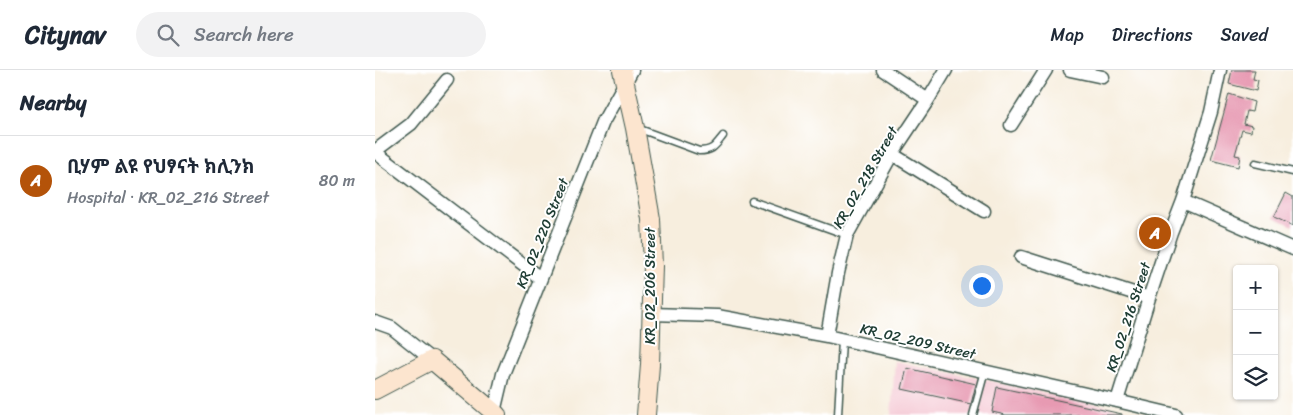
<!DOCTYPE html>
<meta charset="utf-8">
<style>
body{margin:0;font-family:Sriracha,"Noto Sans Ethiopic",sans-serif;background:#f2f2f3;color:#1f2937}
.controls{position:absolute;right:15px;bottom:15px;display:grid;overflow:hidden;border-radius:5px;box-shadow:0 1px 4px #0004}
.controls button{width:45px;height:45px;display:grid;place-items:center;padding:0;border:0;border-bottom:1px solid #e0e1e3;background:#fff;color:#1f2937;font:25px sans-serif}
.you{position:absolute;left:606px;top:215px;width:18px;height:18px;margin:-12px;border:4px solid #fff;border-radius:50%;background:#1a73e8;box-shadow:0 0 0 8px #1a73e833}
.badge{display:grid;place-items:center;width:32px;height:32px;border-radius:50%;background:#b45309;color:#fff;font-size:16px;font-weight:700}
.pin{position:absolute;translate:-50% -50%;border:2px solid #fff;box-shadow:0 1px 5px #0006}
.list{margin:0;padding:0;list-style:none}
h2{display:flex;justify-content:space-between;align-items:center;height:65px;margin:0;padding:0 20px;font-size:21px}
h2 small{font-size:16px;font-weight:400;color:#747a83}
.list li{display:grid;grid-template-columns:32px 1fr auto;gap:15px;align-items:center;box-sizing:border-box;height:90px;padding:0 20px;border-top:1px solid #e0e1e3}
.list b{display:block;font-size:19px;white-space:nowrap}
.list p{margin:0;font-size:16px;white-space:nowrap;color:#747a83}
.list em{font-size:16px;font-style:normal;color:#747a83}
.icon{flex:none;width:28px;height:28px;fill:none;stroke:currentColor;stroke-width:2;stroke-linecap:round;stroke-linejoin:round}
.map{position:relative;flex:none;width:918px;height:345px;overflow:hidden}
header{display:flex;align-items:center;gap:30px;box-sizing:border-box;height:70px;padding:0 25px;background:#fff;border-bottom:1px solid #e0e1e3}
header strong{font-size:24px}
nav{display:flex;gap:28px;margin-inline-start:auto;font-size:18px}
.search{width:350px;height:45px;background:#f2f2f3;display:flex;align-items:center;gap:12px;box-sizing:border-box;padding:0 18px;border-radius:28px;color:#747a83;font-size:19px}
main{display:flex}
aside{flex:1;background:#fff}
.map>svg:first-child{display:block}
.built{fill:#f6cfd9}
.building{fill:#e79ab2}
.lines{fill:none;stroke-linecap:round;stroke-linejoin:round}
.lane-casing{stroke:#3f584e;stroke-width:9}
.street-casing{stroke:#3f584e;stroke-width:15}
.secondary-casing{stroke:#3f584e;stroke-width:20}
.lane{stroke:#fff;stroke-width:6}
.street{stroke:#fff;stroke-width:12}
.secondary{stroke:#fce5cf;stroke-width:18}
.labels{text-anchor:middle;stroke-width:4;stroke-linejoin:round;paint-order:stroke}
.street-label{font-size:14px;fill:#1f3d34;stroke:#fff}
</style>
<header>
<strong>Citynav</strong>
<div class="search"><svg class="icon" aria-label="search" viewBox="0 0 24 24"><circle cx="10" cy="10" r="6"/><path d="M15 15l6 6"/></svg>Search here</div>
<nav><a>Map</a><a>Directions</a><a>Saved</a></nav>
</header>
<main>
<aside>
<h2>Nearby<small></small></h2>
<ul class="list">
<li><span class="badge">A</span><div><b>ቢሃም ልዩ የህፃናት ክሊንክ</b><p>Hospital · KR_02_216 Street</p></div><em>80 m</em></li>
</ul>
</aside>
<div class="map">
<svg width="918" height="345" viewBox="0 0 918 345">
<rect width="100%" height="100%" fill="#fff"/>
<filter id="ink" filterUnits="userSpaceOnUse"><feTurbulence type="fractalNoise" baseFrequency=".02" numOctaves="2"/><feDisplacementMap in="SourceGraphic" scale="10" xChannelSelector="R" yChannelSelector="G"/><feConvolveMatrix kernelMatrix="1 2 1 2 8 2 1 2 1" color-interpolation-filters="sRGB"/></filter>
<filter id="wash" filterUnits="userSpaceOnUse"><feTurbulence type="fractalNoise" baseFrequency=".0096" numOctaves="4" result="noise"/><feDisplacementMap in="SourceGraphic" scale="20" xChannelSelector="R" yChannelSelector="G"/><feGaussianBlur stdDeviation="1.12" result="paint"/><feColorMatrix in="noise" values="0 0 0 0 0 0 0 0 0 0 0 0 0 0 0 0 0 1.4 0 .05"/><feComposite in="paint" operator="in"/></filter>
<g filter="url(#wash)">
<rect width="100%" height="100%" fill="#f7eede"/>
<path class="built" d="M520 291 620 312 774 345H516Z"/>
<g id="blocks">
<path class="building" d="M857 0H880L878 9 883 10 881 21 854 14Z
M854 24 879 32 877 42 872 41 869 54 877 56 876 62 867 60 860 85 865 86 863 97 836 90Z
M911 123 918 127V156L899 147Z
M532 298 601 314 596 334 527 319Z
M622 317 747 344V345H631L617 342Z"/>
</g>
</g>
<g filter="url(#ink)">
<use href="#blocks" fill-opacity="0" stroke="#3f584e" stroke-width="1"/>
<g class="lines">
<defs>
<path id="lane" d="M262 58 324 81C338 81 340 76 348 66
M880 93 918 102
M377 131 472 165
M463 345 467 270
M598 345 610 301"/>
<path id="street" d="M508 0 553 30
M695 0 728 7
M636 55 671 0
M0 81 36 54 72 10
M0 82 165 208
M517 84 609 141
M808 131 918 179
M646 187 774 228
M276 244 342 246 452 266 742 331 801 345
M0 252 17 258 57 290
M452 266 463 203 472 165 517 84 553 30 571 0
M742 331 774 228 796 162 808 131 836 42 845 0
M119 342 128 304 228 52 257 0"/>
<path id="secondary" d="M247 0 260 58 276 149 278 196 275 295 271 345
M0 320 57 290 122 345"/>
</defs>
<use href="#lane" class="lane-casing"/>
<use href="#street" class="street-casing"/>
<use href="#secondary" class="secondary-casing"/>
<use href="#lane" class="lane"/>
<use href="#street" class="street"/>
<use href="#secondary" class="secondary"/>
</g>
</g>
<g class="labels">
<g class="street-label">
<text transform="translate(490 107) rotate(-60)" y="5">KR_02_218 Street</text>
<text transform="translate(167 163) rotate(-68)" y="5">KR_02_220 Street</text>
<text transform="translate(275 216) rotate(-90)" y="5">KR_02_206 Street</text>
<text transform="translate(753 247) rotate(-72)" y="5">KR_02_216 Street</text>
<text transform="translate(543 271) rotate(13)" y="5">KR_02_209 Street</text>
</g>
</g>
</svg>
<div class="controls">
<button>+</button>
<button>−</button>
<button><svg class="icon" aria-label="layers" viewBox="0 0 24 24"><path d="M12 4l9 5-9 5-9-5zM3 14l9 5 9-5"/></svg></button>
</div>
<div class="you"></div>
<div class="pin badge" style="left:780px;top:163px">A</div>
</div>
</main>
